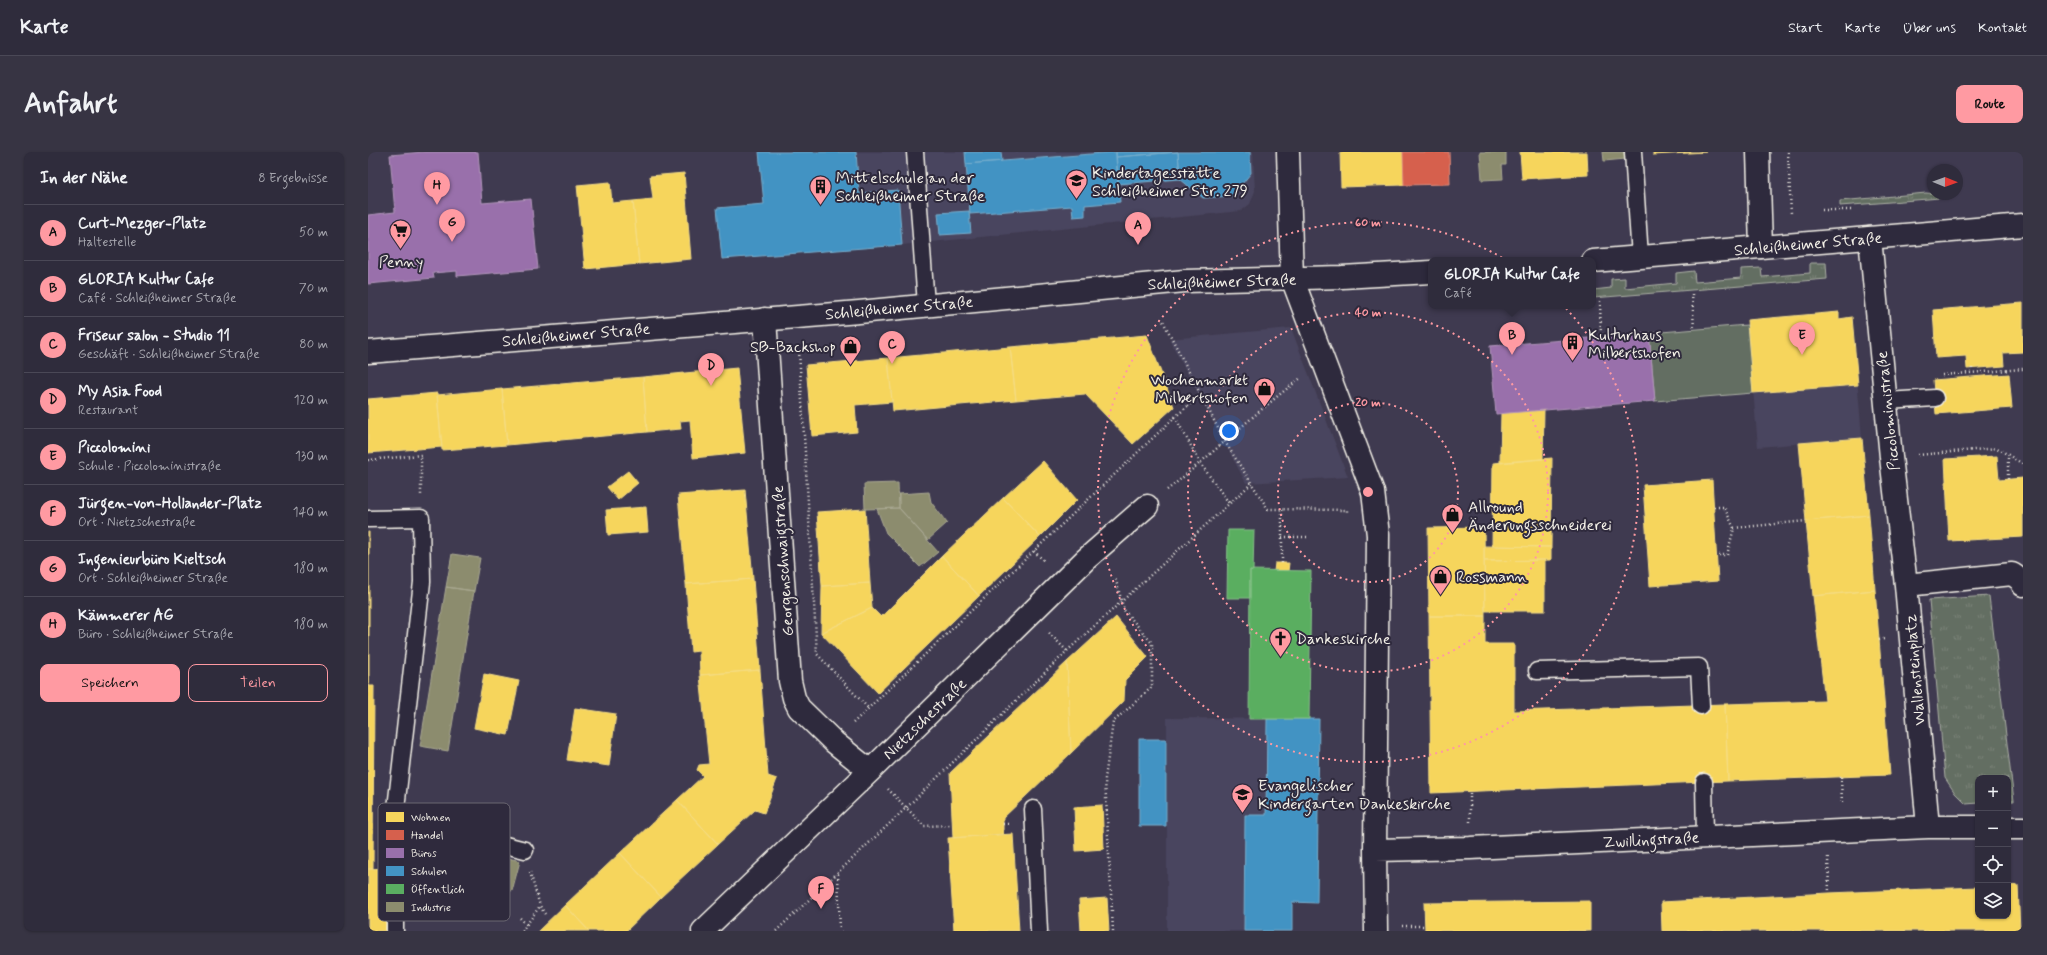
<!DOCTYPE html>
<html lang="de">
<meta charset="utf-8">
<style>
body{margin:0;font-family:Mynerve,sans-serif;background:#373443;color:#f1f3f6}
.controls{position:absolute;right:12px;bottom:12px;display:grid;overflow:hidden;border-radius:8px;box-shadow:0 1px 3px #0004}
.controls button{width:36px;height:36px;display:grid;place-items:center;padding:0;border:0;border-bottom:1px solid #4a4856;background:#2f2c3c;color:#f1f3f6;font:20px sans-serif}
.compass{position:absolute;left:1559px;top:12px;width:36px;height:36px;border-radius:50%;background:#2f2c3c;box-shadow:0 1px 3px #0004;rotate:91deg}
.you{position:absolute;left:861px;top:279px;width:14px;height:14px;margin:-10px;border:3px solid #fff;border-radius:50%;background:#1a73e8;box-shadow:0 0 0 6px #1a73e833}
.badge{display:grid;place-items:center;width:26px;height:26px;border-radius:50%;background:#ff9aa2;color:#111;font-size:13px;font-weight:700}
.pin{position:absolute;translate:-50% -33px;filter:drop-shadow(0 1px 2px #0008)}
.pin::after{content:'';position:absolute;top:21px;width:14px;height:12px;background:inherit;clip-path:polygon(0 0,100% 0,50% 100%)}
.popup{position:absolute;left:1060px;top:105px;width:168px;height:52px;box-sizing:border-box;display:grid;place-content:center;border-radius:8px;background:#2f2c3c;filter:drop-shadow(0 1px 3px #0005);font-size:13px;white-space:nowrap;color:#a7a7af}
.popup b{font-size:15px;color:#f1f3f6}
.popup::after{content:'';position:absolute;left:50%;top:100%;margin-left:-8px;border:8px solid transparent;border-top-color:#2f2c3c}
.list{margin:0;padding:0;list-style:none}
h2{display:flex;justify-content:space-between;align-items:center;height:52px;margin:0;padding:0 16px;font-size:17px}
h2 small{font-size:13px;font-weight:400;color:#a7a7af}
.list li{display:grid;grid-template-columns:26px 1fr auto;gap:12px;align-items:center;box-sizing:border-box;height:56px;padding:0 16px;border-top:1px solid #4a4856}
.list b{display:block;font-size:15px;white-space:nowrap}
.list p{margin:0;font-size:13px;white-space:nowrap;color:#a7a7af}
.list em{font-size:13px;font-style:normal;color:#a7a7af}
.actions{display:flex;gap:8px;padding:12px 16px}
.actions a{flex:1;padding:9px 0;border:1px solid #ff9aa2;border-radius:8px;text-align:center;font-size:14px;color:#ff9aa2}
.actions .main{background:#ff9aa2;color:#111}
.icon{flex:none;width:22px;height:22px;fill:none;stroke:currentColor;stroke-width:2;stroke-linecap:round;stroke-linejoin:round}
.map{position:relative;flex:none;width:1655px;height:779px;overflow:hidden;border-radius:8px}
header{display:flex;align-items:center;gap:24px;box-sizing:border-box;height:56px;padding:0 20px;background:#2f2c3c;border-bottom:1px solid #4a4856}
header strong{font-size:19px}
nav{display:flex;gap:22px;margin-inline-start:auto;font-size:14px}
.intro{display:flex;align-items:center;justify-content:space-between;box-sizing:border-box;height:96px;padding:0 24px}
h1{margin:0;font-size:28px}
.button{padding:10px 18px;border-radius:8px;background:#ff9aa2;color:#111;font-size:14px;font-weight:700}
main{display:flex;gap:24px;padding:0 24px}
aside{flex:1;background:#2f2c3c;border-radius:8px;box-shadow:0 1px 3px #0004}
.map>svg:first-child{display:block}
.built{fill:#4a455e}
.grass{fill:url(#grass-tufts);stroke:#acb0a5}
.pitch{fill:#636e62;stroke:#acb0a5}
.homes{fill:#f6d55c;stroke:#f5dd86}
.shops{fill:#d6604d;stroke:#df8c7c}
.offices{fill:#9970ab;stroke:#b497bd}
.schools{fill:#4393c3;stroke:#78afce}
.public{fill:#5aae61;stroke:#88c28a}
.industry{fill:#8c8c6e;stroke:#abaa93}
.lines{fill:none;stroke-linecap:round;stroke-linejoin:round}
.lane-casing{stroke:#f4f1e8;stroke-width:19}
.street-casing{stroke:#f4f1e8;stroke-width:25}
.secondary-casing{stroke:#f4f1e8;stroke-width:25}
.path{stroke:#f4f1e8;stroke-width:2.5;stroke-dasharray:1 3;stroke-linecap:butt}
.lane{stroke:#2f2a3d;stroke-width:16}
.street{stroke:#2f2a3d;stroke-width:22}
.secondary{stroke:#2f2a3d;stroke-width:22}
.ring{fill:none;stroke:#ff9aa2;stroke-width:2;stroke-dasharray:2 4}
.labels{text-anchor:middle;stroke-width:4;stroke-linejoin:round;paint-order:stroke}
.poi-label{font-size:16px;fill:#f4f1e8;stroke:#2f2a3d;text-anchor:start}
.street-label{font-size:16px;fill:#f4f1e8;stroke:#2f2a3d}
.key{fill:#2f2a3d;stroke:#6a6670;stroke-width:1}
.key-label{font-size:11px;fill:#f4f1e8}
.centre{fill:#ff9aa2;stroke:#2f2a3d;stroke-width:2}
.ring-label{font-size:12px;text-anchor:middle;font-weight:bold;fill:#ff9aa2;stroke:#2f2a3d;stroke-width:4;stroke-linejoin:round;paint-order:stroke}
</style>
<header>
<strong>Karte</strong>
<nav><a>Start</a><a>Karte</a><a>Über uns</a><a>Kontakt</a></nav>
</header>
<div class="intro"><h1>Anfahrt</h1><a class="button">Route</a></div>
<main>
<aside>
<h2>In der Nähe<small>8 Ergebnisse</small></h2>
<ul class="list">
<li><span class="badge">A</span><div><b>Curt-Mezger-Platz</b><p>Haltestelle</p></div><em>50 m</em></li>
<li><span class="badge">B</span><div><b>GLORIA Kultur Cafe</b><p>Café · Schleißheimer Straße</p></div><em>70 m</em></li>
<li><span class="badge">C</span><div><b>Friseur salon - Studio 11</b><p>Geschäft · Schleißheimer Straße</p></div><em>80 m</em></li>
<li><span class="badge">D</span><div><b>My Asia Food</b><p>Restaurant</p></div><em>120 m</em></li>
<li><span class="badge">E</span><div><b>Piccolomini</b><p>Schule · Piccoloministraße</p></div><em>130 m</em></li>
<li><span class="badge">F</span><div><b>Jürgen-von-Hollander-Platz</b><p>Ort · Nietzschestraße</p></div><em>140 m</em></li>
<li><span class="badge">G</span><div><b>Ingenieurbüro Kieltsch</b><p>Ort · Schleißheimer Straße</p></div><em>180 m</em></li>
<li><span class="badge">H</span><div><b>Kämmerer AG</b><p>Büro · Schleißheimer Straße</p></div><em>180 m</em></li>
</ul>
<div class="actions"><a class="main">Speichern</a><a>Teilen</a></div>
</aside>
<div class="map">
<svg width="1655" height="779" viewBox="0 0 1655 779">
<defs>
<pattern id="grass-tufts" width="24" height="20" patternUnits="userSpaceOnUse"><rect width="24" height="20" fill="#636e62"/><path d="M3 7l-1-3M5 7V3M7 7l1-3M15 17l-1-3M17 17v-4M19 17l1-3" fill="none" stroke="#7a8378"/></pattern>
</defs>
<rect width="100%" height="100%" fill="#3f3a50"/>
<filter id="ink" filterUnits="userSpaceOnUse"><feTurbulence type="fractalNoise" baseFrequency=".025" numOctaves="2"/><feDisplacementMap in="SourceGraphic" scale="8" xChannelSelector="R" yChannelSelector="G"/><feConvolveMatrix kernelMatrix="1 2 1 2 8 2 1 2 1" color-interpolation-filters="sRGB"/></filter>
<g filter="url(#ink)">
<path class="built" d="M391 0H885L887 39 882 52 873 59 534 93 354 107 349 56 396 52Z
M1471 160V167L1484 165 1494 286 1390 295 1379 168Z
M923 176 980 325 878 331 801 187Z
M799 566 951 567 949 751 924 750V779H799Z"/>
<path class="grass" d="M1558 41 1571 42 1572 46 1472 54V49Z
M1442 111H1458L1459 127 1225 146V138L1243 136V127L1257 126V136L1308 131V121L1326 119 1327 130 1373 126V117L1393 116 1394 125 1442 121Z
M1621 444 1646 649H1640V626H1610V651L1598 652 1587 641 1577 626 1561 448Z"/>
<path class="pitch" d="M1379 173 1385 241 1287 249 1281 181Z"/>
<path class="homes" d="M972 0H1035L1036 33 973 35Z
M1152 0H1219L1220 23 1154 27Z
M1285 0H1338L1285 3Z
M316 21 323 107 271 112 265 49 285 47 282 24Z
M242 30 244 51 265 49 271 112 217 117 209 33Z
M1655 151V200L1635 201 1636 214 1599 217 1598 204 1568 206 1565 158Z
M1471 160V167L1484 165 1490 233 1385 241 1379 168Z
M779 183 806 255 765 292 717 242 648 248 642 195Z
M642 195 648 248 525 259 520 206Z
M520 206 524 250 487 253 489 280 444 284 438 213Z
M369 216 377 301 325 306 322 268 312 269 313 277 279 280 275 225Z
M1641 222 1644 256 1568 262 1565 228Z
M275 225 279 280 139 293 134 237Z
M134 237 139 293 74 298 69 243Z
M69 241 74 295 0 301V247Z
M1176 258 1175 307 1132 311 1133 261Z
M1494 286 1501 363 1438 369 1431 291Z
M1629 304 1631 328 1655 326V385L1581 389 1577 307Z
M1184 306 1183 395 1124 394 1125 311Z
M675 309 709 348 672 385 635 346Z
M260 319 270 331 250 348 239 335Z
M1344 328 1350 429 1282 434 1275 333Z
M377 338 385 427 318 432 310 343Z
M635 346 672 385 611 444 574 404Z
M278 355 280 380 240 383 238 358Z
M497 357 502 431 454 434 449 360Z
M1501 363 1507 438 1445 444 1438 369Z
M1116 375 1117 464H1061L1060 376Z
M0 380H1V534H0Z
M1116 394 1183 395V408L1116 409Z
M574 404 611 444 510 541 453 481 504 456 513 465Z
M1177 408V459H1117L1116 409Z
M907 411H921L920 419H906Z
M385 427 392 518 332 523 331 499 323 500 318 432Z
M502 431 504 456 453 481 454 434Z
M1507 438 1522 623 1360 629 1357 552 1457 549 1445 444Z
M1061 464H1117V492H1146V559L1357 552 1360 629 1063 641Z
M748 465 780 505 757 528 756 549 703 601 699 510Z
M699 510 703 601 635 666V682L585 686 582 621Z
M392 518 400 624 409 627 396 661 387 658 350 692 309 648 335 624 329 618 331 613 341 612 332 523Z
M116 522 151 529 140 583 106 576Z
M0 534H6L5 717H0Z
M207 556 248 562 241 614 199 608Z
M309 648 350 692 293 745 252 701Z
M734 653 736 697 708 699 706 655Z
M645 682 651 779H586L580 686Z
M252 701 293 745 258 779H221L197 753Z
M18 716V779H0V717Z
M1650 733 1652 779H1294L1293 750 1461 741 1610 735V764H1640V734Z
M739 746 741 779H713L711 748Z
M1222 749V779H1057L1056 751Z
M197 753 221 779H170Z"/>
<path class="shops" d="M1035 0H1081L1082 32 1036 33Z"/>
<path class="offices" d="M56 0H110L114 51 163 47 170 117 89 124V119L65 121 66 126 0 132V63L27 60 22 3Z
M1281 181 1287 249 1128 262 1122 194Z"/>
<path class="schools" d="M391 0H488L491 41 530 38 534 93 354 107 349 56 396 52Z
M597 0H633L634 9 598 12Z
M748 0 752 50 717 53V64L705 65 704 54 602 62 598 12Z
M748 0H810L748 5Z
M810 0H882L883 21 864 44 835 46 812 27Z
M810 0 812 27 750 32 748 5Z
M601 59 603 81 572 83 570 61Z
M899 567H951L949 751 924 750V779H876L877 663H898Z
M771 587H798V674H771Z"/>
<path class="public" d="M860 378H886L885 419 882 418V446H859Z
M882 418 943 419 941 567H881Z"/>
<path class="industry" d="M1112 0H1138V13H1134L1135 27 1114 28Z
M1235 0H1257L1258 7 1236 9Z
M530 331 531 356 497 357 496 332Z
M561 340 563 350 579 371 560 388 531 356V342Z
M531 356 570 400 552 415 518 381 509 357Z
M84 402 112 406 106 439 78 435Z
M78 435 106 439 80 599 52 594Z
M48 682 152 709 144 739 41 712Z"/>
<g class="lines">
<defs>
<path id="lane" d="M547 0 558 153
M1265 0 1272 105
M1518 249 1567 246
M0 367 53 366 54 430 27 665V779
M1169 519 1331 515 1333 554
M1336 630 1337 685
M665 657 671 779
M27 665 157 698
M27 727 132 753"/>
<path id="street" d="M920 0 924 126 1005 340 1010 383 1007 698 1008 779
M1390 0 1393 95
M1502 86 1523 305 1538 433 1560 675H1610
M397 167 422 529 426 546 431 556 466 590 502 619
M1538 433 1644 422 1653 428 1655 433
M1640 676H1655
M1007 698 1102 696 1560 675
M335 779 502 619 717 408 779 354"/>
<path id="secondary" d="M1225 109 1655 73
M0 200 491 160 817 129 974 125 1063 120"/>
</defs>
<use href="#lane" class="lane-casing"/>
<use href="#street" class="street-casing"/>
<use href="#secondary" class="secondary-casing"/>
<path class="path" d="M1420 0 1423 62
M1454 58H1483
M1324 142 1326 177
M1232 149 1233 185
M431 199 449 502 500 556
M1604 216V220
M1574 223 1655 217
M833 243 857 290 900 357 979 358V360
M807 265 833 312 861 351
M1550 303 1629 296 1655 312
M0 308 53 303V343
M1640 327V303
M799 338C845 302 886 261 933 226
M1346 355H1356L1366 376 1359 403H1348
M1366 376 1438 369
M914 385H942
M666 399 677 410
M914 411V357
M681 481 699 499
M1511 488 1516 487
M485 571 807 265 833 243 795 169
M1473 625 1474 652
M520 637 556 674 584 673
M950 650 980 651
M1102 670V639
M635 672H642
M1460 705 1461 741
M162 720 172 754 177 762
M470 722 472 779
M152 766 159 773
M1034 774H1056
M154 779 172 754
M408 779 538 656 699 499 884 331
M745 779 737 627 745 570 784 535V491L756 458 747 425"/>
<use href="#lane" class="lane"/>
<use href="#street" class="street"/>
<use href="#secondary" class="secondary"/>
</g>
</g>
<g class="ring">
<circle cx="1000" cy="340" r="90"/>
<circle cx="1000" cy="340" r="180"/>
<circle cx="1000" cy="340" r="270"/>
</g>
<defs>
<symbol id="school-pin" viewBox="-11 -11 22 30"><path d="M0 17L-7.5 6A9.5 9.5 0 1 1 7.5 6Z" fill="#ff9aa2" stroke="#2f2a3d"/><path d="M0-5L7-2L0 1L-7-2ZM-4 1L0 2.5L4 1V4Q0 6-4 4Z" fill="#111"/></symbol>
<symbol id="building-pin" viewBox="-11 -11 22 30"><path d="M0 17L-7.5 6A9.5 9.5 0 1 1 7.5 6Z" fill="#ff9aa2" stroke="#2f2a3d"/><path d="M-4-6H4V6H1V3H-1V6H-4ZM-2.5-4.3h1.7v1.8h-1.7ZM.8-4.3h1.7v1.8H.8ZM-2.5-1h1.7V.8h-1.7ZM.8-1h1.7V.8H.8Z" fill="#111"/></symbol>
<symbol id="supermarket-pin" viewBox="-11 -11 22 30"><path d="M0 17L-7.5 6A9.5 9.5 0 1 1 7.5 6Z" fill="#ff9aa2" stroke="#2f2a3d"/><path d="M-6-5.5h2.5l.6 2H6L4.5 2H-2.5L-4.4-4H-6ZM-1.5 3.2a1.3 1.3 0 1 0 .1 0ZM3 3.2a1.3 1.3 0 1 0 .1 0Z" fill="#111"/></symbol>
<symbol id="shop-pin" viewBox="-11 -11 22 30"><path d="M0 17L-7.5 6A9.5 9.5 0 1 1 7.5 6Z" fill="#ff9aa2" stroke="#2f2a3d"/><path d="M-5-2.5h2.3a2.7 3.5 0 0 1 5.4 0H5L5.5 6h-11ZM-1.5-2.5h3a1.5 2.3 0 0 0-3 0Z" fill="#111"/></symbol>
<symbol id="church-pin" viewBox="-11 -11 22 30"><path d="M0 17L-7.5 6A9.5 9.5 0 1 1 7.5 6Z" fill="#ff9aa2" stroke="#2f2a3d"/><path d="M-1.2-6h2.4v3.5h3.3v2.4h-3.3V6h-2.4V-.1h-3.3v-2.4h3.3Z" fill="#111"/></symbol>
</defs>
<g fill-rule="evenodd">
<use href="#school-pin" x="696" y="16" width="25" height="34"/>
<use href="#building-pin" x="440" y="22" width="25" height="34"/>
<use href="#supermarket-pin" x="20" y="66" width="25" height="34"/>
<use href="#building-pin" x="1192" y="178" width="25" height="34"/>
<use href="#shop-pin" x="470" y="182" width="25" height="34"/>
<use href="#shop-pin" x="884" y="224" width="25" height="34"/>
<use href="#shop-pin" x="1072" y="350" width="25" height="34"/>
<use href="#shop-pin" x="1060" y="412" width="25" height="34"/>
<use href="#church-pin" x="900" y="474" width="25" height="34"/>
<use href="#school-pin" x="862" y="630" width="25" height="34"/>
</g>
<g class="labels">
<g class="poi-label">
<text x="724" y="26">Kindertagesstätte<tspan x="724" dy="18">Schleißheimer Str. 279</tspan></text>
<text x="468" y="31">Mittelschule an der<tspan x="468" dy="18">Schleißheimer Straße</tspan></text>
<text x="33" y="115" text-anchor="middle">Penny</text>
<text x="1220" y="188">Kulturhaus<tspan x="1220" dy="18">Milbertshofen</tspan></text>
<text x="468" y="200" text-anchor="end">SB-Backshop</text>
<text x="880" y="233" text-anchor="end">Wochenmarkt<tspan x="880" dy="18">Milbertshofen</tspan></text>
<text x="1100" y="360">Allround<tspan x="1100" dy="18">Änderungsschneiderei</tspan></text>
<text x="1088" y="430">Rossmann</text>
<text x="928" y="492">Dankeskirche</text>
<text x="890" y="639">Evangelischer<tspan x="890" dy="18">Kindergarten Dankeskirche</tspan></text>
</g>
<g class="street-label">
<text transform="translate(1440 91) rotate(-5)" y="6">Schleißheimer Straße</text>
<text transform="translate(854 129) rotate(-2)" y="6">Schleißheimer Straße</text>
<text transform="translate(531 155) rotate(-5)" y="6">Schleißheimer Straße</text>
<text transform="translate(208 182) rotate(-5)" y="6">Schleißheimer Straße</text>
<text transform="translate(1519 259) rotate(-96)" y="6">Piccoloministraße</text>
<text transform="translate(414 409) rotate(-94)" y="6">Georgenschwaigstraße</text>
<text transform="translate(1546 518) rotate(-95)" y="6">Wallensteinplatz</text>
<text transform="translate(556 566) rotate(-44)" y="6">Nietzschestraße</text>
<text transform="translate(1283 687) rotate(-3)" y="6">Zwillingstraße</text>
</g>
</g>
<rect x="10" y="651" width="132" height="118" rx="6" class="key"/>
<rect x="18" y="660" width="18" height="10" fill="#f6d55c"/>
<rect x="18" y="678" width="18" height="10" fill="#d6604d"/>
<rect x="18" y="696" width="18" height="10" fill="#9970ab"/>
<rect x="18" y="714" width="18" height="10" fill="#4393c3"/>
<rect x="18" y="732" width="18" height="10" fill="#5aae61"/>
<rect x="18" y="750" width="18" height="10" fill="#8c8c6e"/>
<g class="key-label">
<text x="43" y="669">Wohnen</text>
<text x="43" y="687">Handel</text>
<text x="43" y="705">Büros</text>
<text x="43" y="723">Schulen</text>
<text x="43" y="741">Öffentlich</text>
<text x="43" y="759">Industrie</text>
</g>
<circle cx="1000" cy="340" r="6" class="centre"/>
<g class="ring-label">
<text x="1000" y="74">60 m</text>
<text x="1000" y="164">40 m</text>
<text x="1000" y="254">20 m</text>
</g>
</svg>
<div class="controls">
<button>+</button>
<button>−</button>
<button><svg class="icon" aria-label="locate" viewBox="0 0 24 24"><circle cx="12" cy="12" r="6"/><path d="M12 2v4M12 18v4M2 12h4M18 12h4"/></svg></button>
<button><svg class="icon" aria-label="layers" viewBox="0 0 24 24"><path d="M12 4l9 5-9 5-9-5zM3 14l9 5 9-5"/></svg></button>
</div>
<svg class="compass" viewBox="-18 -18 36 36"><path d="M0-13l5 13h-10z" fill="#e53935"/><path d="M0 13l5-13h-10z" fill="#a7a7af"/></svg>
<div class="you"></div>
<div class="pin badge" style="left:770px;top:93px">A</div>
<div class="pin badge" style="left:1144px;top:203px">B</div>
<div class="popup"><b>GLORIA Kultur Cafe</b>Café</div>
<div class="pin badge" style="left:524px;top:212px">C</div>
<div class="pin badge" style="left:343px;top:234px">D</div>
<div class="pin badge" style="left:1434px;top:203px">E</div>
<div class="pin badge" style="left:453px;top:757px">F</div>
<div class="pin badge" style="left:84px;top:90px">G</div>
<div class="pin badge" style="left:69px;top:53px">H</div>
</div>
</main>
